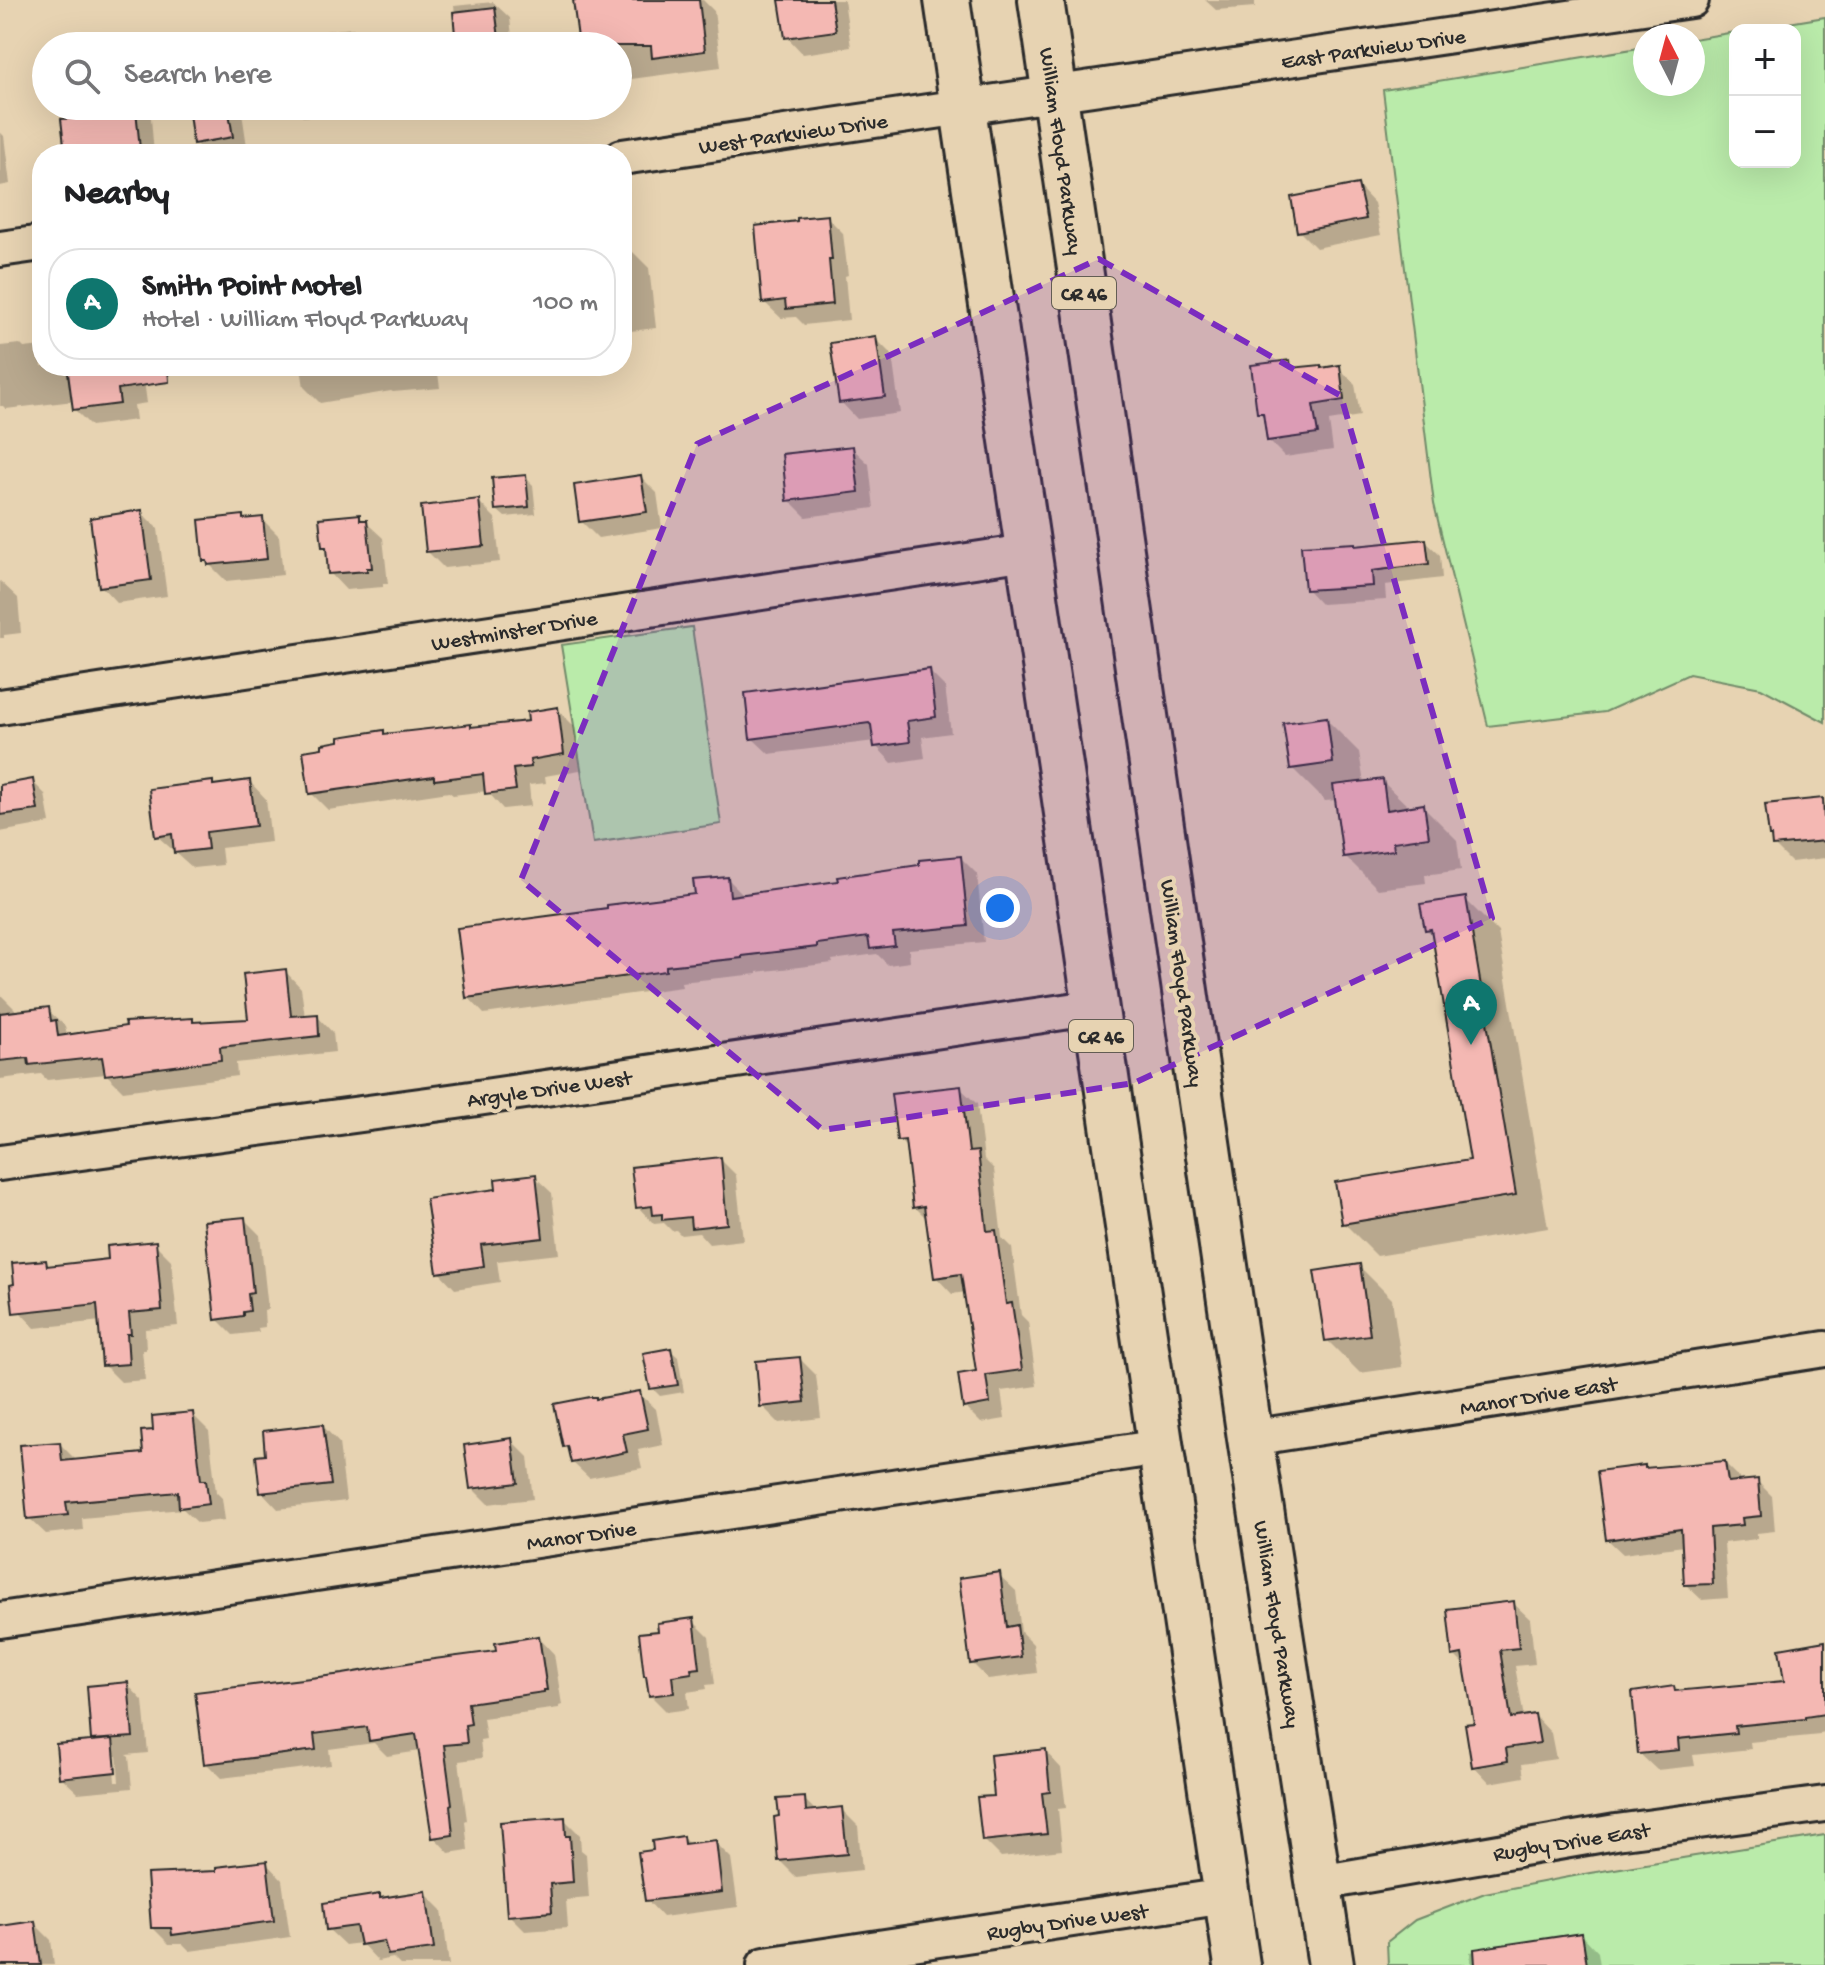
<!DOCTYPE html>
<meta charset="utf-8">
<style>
body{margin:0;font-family:"Gochi Hand",sans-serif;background:#f2f2f2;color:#202124}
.controls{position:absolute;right:24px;top:24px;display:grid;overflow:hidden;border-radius:16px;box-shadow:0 8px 32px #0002}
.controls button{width:72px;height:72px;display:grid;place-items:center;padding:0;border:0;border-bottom:2px solid #e0e0e0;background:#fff;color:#202124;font:40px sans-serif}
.compass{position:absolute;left:1633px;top:24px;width:72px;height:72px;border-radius:50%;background:#fff;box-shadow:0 8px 32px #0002;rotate:354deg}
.you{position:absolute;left:1000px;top:908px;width:28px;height:28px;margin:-20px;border:6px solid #fff;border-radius:50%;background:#1a73e8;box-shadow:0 0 0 12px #1a73e833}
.badge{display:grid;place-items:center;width:52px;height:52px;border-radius:50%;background:#0f766e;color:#fff;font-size:26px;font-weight:700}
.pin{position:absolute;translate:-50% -66px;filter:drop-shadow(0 2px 4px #0008)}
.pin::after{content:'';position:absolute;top:42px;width:28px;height:24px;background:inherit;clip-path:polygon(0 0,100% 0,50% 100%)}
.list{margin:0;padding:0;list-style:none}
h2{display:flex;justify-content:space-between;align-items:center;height:104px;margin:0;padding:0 32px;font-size:34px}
h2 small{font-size:26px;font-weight:400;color:#757577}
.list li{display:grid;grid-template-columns:52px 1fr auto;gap:24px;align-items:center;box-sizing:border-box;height:112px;margin:0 16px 16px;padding:0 16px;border:2px solid #e0e0e0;border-radius:32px}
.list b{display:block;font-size:30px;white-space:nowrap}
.list p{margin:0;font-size:26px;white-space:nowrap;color:#757577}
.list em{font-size:26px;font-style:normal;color:#757577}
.icon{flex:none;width:44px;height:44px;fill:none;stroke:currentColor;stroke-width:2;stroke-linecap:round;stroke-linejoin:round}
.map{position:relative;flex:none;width:1825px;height:1965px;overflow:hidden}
.search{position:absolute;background:#fff;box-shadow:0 8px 32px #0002;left:32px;top:32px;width:600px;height:88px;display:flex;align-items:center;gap:20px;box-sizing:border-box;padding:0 28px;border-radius:44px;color:#757577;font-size:30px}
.panel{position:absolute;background:#fff;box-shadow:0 8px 32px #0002;left:32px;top:144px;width:600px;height:232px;border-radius:32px}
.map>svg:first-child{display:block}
.green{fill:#baebaa;stroke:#728b6a;stroke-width:2}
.shadow{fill:#0003;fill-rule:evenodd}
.building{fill:#f4b8b3;stroke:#2b2b2b;stroke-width:2}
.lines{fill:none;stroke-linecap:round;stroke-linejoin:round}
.street-casing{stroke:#2b2b2b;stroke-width:40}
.highway-casing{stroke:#2b2b2b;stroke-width:50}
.street{stroke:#e7d3b2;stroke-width:34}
.highway{stroke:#e7d3b2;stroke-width:44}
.marked{fill:#7b2cbf;fill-opacity:0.2;stroke:#7b2cbf;stroke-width:6;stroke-dasharray:16 10;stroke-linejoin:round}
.labels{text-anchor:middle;stroke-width:8;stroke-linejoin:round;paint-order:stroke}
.shield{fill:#e7d3b2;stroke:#635d54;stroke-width:2}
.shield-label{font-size:20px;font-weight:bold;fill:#2b2b2b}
.street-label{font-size:22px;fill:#2b2b2b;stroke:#e7d3b2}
</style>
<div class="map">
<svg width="1825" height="1965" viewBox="0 0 1825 1965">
<rect width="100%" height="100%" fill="#e7d3b2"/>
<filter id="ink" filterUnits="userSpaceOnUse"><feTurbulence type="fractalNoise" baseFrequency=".0125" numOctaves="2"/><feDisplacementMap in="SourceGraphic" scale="16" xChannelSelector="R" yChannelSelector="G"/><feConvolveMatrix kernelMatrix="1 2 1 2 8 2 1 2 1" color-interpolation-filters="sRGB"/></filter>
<g filter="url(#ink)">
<path class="green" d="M1825 17V722L1761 688 1689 674 1605 712 1488 726 1434 504 1383 90 1645 47V84H1693V39L1735 32V162H1795V30H1747Z
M692 627 721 824 593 843 561 645Z
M1825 1835V1965H1388L1387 1942 1415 1920 1485 1893 1590 1873Z"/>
<path class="shadow" d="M575 0H703L714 11 721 67 624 80 626 93 618 94V46H572L581 45Z
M781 0H844L851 47 803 54 787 37Z
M1205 0H1255V7L1216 10Z
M493 2 510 18 513 46H421L420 43 458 38 454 6Z
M353 28 370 46H294L326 43 325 31Z
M95 106H138L151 118 154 154H67L79 119Z
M190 106H241L248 153 206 154 195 143Z
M293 106H372V109L303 117Z
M0 132 4 136 10 184 0 186Z
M1358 186 1374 203 1381 235 1316 248 1299 231Z
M827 217 843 233 848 275 845 276 849 320 804 325 796 317 781 318 764 302Z
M633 252 649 268 656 328 622 332V254Z
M875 338 892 355 900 413 857 419 841 402Z
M20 344 24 348 42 346V366H142L147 403 134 405 136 420 91 426 75 410 74 401 6 409 3 406H0V346Z
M1289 362 1296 369 1320 367 1323 370 1339 368 1355 384 1360 416 1329 421 1333 450 1285 457 1269 441 1266 419 1259 412Z
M201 366H437L440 388 393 392 391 391 320 403 304 387 301 368 257 372 252 366 206 371Z
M852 448 869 464 874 508 806 517 789 500Z
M525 477 533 485 536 514 505 517 497 510Z
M641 477 657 493 662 528 598 538 581 521Z
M479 502 495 518 500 562 444 568 428 552Z
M141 512 158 529 167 596 117 603 101 586Z
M359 516 383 538 388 584H383V587L346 590 330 573 328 551 324 546Z
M242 517 246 521 262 519 279 536 283 575 226 581 205 560Z
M1425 541 1440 555 1442 578 1385 585 1386 600 1321 604 1307 589 1354 545 1357 548Z
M0 581 18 598 21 633 4 635V638H0Z
M929 671 945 687 951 733 922 737 925 758 892 763 876 746 875 741 769 754 752 738Z
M557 709 574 726 580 770 545 776 546 783 529 785 531 806 503 809 487 791 453 795 449 792 328 810 311 793 383 732 387 736 531 722Z
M1326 719 1359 752 1364 783 1382 781 1410 808 1424 807 1457 840 1461 870 1425 875 1426 883 1378 889 1345 856 1337 800 1325 801 1292 768Z
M32 781 45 794 50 823 0 832V786Z
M250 782 266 799 271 842 221 848 223 865 193 868 157 836 212 783 215 786Z
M1822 801 1825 804V858L1791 862 1774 845Z
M961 858 977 874 984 942 909 949 910 962 888 965 877 954 832 960 833 963 757 972V974L681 982 682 987 484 1014 468 997 697 895 728 879 745 896 840 883Z
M1465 899 1498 932 1548 1228 1377 1256 1344 1223 1472 1161 1434 937 1426 929Z
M285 971 301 988 305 1017 317 1016 333 1033 335 1052 236 1063 237 1076 123 1091 106 1074 47 1080 41 1074 0 1079V994L15 1009 16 1013 48 1010 65 1026 66 1032 70 1036 192 1020 196 1024 250 1021Z
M960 1088 977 1104 984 1159 994 1169 1002 1238 1012 1248 1021 1315 1028 1322 1037 1386 1001 1391 1005 1419 981 1423 965 1407 978 1373 966 1292 952 1294 936 1277 928 1220 915 1207 908 1149 899 1140Z
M720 1159 736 1175 743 1240 709 1244 699 1233 681 1235 676 1230 672 1231 664 1223 654 1224 638 1207Z
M535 1177 552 1193 559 1254 497 1261 500 1282 455 1289 439 1272 499 1190Z
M244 1219 260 1235 268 1309 264 1310 265 1327 258 1328 259 1332 233 1335 217 1319Z
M155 1244 171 1260 178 1326 145 1329 146 1350H142L145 1380 121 1382 104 1365 101 1321 35 1328 19 1311 45 1262 50 1267 110 1261Z
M1359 1266 1392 1299 1402 1367 1360 1373 1327 1340Z
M670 1350 678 1357 684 1392 660 1396 652 1388Z
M800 1359 816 1375 821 1418 779 1423 762 1406Z
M639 1393 656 1409 663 1445 638 1450 642 1468 589 1478 572 1462 570 1451 564 1446 597 1401Z
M192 1414 209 1431 216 1492 222 1498 225 1520 198 1523 183 1509 82 1518 83 1530 46 1534 29 1518 60 1444 76 1460 146 1455 156 1431Z
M323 1426 339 1443 346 1501 278 1509 262 1492 267 1457Z
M511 1440 528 1457 533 1499 488 1504 472 1488Z
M1725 1463 1740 1478V1483L1757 1481 1772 1496 1775 1531 1757 1533V1539L1724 1543 1728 1598 1702 1600 1686 1585 1684 1546 1623 1554 1607 1539 1644 1467 1647 1470Z
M999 1575 1016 1591 1021 1632 1033 1644 1037 1673 988 1679 972 1663Z
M1513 1603 1530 1619 1535 1664 1515 1666 1524 1718 1535 1716 1551 1733 1556 1759 1522 1764 1524 1777 1490 1783 1474 1766 1476 1724 1466 1667 1454 1655Z
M693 1621 709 1637 715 1684 706 1685 707 1689 687 1692 689 1709 667 1712 651 1696 660 1632Z
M539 1638 554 1654 562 1705 559 1706V1708L483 1718 486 1739 480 1740 482 1758 459 1761 467 1820 465 1821 468 1850 449 1853 434 1837 420 1751 387 1756 374 1743 329 1749 331 1765 221 1778 206 1763 344 1676 499 1653Z
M1825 1645V1732L1820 1733V1735L1750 1742 1751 1749 1693 1755 1695 1766 1657 1770 1640 1754 1673 1688 1678 1693 1787 1683Z
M127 1684 143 1701 148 1753 126 1755 129 1757 132 1788 78 1793 61 1777 96 1742 93 1740ZM113 1756H117L119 1782H115Z
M1045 1751 1061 1768 1066 1808 1058 1809 1062 1850 1001 1857 984 1840 997 1797Z
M804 1799 817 1812 841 1809 858 1826 862 1870 796 1877 780 1861Z
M564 1819 580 1835 581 1850 586 1854 589 1898 566 1900 568 1928 525 1931 509 1915Z
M683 1838 690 1845 715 1842 731 1858 738 1907 663 1917 647 1900 655 1852Z
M266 1863 282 1880 290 1937 190 1951 183 1944H169L153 1928 219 1873Z
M425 1893 442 1910 449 1965H400L393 1958 378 1961 361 1943 345 1945 328 1929 379 1897 382 1900Z
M34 1923 51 1940 54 1965H0V1928Z
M1582 1935 1598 1952 1600 1965H1471L1470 1952Z"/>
<path class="building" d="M573 0H699L705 51 652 58 651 46H579Z
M779 0H831L836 31 785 38Z
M495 7 500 46H456L453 12Z
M76 106H112L113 113 136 110 140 149 118 151V154H65L61 119 77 118Z
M188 106H228L233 137 193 144Z
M1358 184 1366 219 1297 232 1291 197Z
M828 215 832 260H829L833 304 786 309 785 300 762 303 755 226 797 221V218Z
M876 336 885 397 839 403 830 343Z
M1290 360 1291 368 1321 365V368L1340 365 1344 400 1313 405 1318 434 1267 441 1263 413H1257L1251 365Z
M67 366H168L169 382 118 389 120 404 73 410Z
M853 446 859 492 787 501 782 454Z
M526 475 529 507 495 510 492 478Z
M641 475 647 512 579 522 574 485Z
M479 499 484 546 426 552 421 506Z
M142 510 151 580 99 587 90 518Z
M360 514V520H367L372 568H367V571L328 574 326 547H322L319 518Z
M243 515V519L263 517 267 559 208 565 207 561H203L199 520Z
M1426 539 1429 564 1372 571 1373 586 1305 590 1301 546 1355 543V546Z
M930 669 936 717 907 721 910 742 874 747 871 725 869 723 750 739 745 693 814 684V685Z
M558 707 564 754 530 760 531 767 513 769 516 790 485 794 483 774 434 780V776L309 794 303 751 322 748V744L339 741V737L384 730V734L471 724V727L528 721 527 712Z
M1327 717 1333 763 1290 769 1283 723Z
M33 779 38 810 0 815V785Z
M1383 779 1387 810 1424 804 1429 837 1393 842 1394 850 1343 857 1333 785Z
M250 780 256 826 206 832 208 849 174 853 172 834 155 837 149 789 213 781V785Z
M1823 798 1825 841 1772 846 1771 836H1769L1765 804Z
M961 856 968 926 893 933 895 946 870 949 868 937 817 944V947L742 956V958L666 966V971L466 998 457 928 607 908V905L695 894 693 880 728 877 730 896 838 881 837 877 919 865V860Z
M1466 897 1516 1195 1342 1224 1335 1182 1470 1160 1431 929 1425 930 1420 904Z
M286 969 291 1016 318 1014 319 1036 220 1047 221 1060 105 1075 102 1057 29 1065 28 1058 0 1061V1013L49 1007 51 1021 56 1020 58 1036 126 1026 125 1022 193 1018V1022L248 1019 243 974Z
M961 1086 969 1152 978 1151 987 1231 996 1230 1006 1304 1012 1303 1022 1370 986 1375 990 1403 963 1408 958 1374 976 1371 961 1274 934 1278 924 1206 913 1208 905 1140 897 1141 891 1094Z
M721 1157 727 1224 691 1228 690 1217 662 1220V1214L653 1215 652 1206 636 1208 631 1167Z
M536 1174 543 1238 481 1245 484 1266 437 1273 426 1199 496 1189 495 1179Z
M245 1217 253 1293 248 1294 250 1311 243 1312V1316L215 1320 204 1221Z
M156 1241 162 1310 129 1313 131 1334H127L129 1364 102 1366 97 1304 13 1313 10 1285 14 1284 12 1263 46 1260 47 1266 108 1259 107 1246Z
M1360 1264 1370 1335 1325 1341 1314 1271Z
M671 1348 678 1385 650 1389 643 1353Z
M800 1357 805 1402 760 1407 756 1361Z
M640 1391 648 1429 623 1434 627 1452 571 1463 567 1446 563 1447 554 1404 590 1397H596V1399Z
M193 1412 201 1480H206L209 1504 179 1508 178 1492 66 1502 68 1515 27 1519 20 1445 60 1442 62 1461 143 1453 141 1431 153 1430 152 1416Z
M323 1424 331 1485 260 1493 256 1456 265 1455 263 1431Z
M512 1438 518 1483 470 1489 464 1445Z
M1725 1461 1728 1482 1758 1479 1761 1516 1742 1518 1743 1525 1710 1528 1713 1584 1684 1585 1681 1529 1606 1540 1597 1471 1645 1465V1468Z
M1000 1572 1007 1627 1017 1625 1021 1657 970 1664 959 1578Z
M1514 1601 1519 1648 1500 1650 1511 1718 1535 1714 1540 1743 1506 1748 1508 1761 1472 1767 1465 1724 1474 1723 1462 1654 1452 1656 1447 1609Z
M694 1618 700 1668 691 1669 692 1673 672 1676 674 1693 649 1696 646 1676H644L639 1633 658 1631 657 1623Z
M539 1636 547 1690H544V1692L468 1703 471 1724 465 1725 467 1743 444 1745 452 1804 450 1805 453 1835 432 1838 416 1734 369 1741 367 1727 314 1734 316 1750 204 1764 195 1692 343 1674 419 1661 496 1651 495 1643Z
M1825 1641V1714L1805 1717V1719L1735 1726 1736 1733 1678 1739 1679 1750 1638 1754 1632 1692 1674 1686 1675 1691 1784 1681 1779 1649Z
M128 1682 133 1737 91 1740 87 1686Z
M113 1739 116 1772 59 1778 56 1744Z
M1046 1749 1050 1792 1042 1793 1047 1834 982 1841 977 1797 994 1796 990 1755Z
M805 1797 806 1811 842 1807 847 1854 778 1861 774 1817 779 1816 777 1799Z
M565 1817 566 1836H570L573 1882 550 1884 552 1912 507 1916 500 1822Z
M683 1836 684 1844 716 1840 722 1892 645 1901 638 1852 653 1850 652 1841Z
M267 1861 274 1921 172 1935 171 1928H151L147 1874 216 1871V1867Z
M426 1891 434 1949 388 1955 384 1941 360 1945 356 1926 326 1930 323 1903 380 1894V1898Z
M35 1921 41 1965H0V1926Z
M1582 1933 1587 1965H1475L1474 1949Z"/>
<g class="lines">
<defs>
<path id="street" d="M622 157 1691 0
M0 249 42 243
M0 707 1027 552
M0 1163 457 1101 1097 1007
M1250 1438 1825 1349
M0 1620 1161 1447
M1319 1883 1616 1832 1825 1804
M765 1965 1226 1896"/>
<path id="highway" d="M947 0 1237 1965
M1041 0 1250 1438 1331 1965"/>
</defs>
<use href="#street" class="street-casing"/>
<use href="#highway" class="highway-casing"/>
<use href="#street" class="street"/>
<use href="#highway" class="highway"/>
</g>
</g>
<path class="marked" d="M1099 259 1341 396 1492 918 1134 1083 823 1130 521 880 697 444Z"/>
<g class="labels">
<g class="shield">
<rect x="1052" y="277" width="64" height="32" rx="6"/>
<rect x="1069" y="1020" width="64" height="32" rx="6"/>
</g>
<g class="shield-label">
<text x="1084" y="300">CR 46</text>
<text x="1101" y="1043">CR 46</text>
</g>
<g class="street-label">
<text transform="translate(1373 47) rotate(-8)" y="8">East Parkview Drive</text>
<text transform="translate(793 132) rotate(-8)" y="8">West Parkview Drive</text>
<text transform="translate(1063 151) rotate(82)" y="8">William Floyd Parkway</text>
<text transform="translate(514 629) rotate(-9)" y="8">Westminster Drive</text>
<text transform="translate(1184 983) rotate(82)" y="8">William Floyd Parkway</text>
<text transform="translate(549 1087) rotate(-8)" y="8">Argyle Drive West</text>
<text transform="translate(1538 1394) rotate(-9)" y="8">Manor Drive East</text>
<text transform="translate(581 1534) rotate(-8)" y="8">Manor Drive</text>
<text transform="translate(1279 1624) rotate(81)" y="8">William Floyd Parkway</text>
<text transform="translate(1571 1840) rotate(-9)" y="8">Rugby Drive East</text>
<text transform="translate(1067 1920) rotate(-8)" y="8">Rugby Drive West</text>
</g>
</g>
</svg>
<div class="controls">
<button>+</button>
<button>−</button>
</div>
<svg class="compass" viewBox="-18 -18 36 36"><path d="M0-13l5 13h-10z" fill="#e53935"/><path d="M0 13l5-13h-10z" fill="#757577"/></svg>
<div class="you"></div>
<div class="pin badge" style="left:1471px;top:1045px">A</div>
<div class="search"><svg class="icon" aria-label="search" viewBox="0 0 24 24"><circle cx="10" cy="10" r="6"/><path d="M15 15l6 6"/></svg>Search here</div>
<section class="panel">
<h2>Nearby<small></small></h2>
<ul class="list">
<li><span class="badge">A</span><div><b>Smith Point Motel</b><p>Hotel · William Floyd Parkway</p></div><em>100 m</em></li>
</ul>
</section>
</div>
